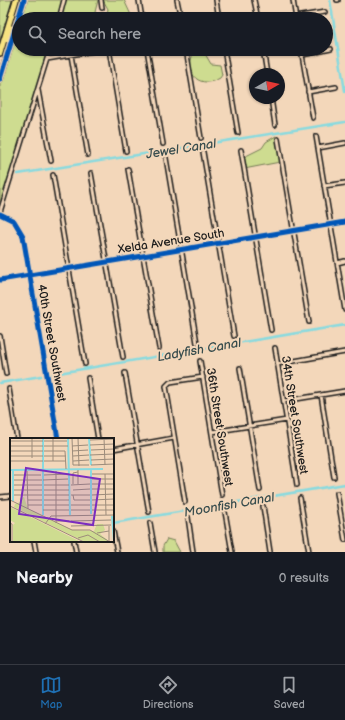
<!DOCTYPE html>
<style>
body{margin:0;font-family:"Balsamiq Sans",sans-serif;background:#242831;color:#f1f3f6}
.compass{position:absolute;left:249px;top:68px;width:36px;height:36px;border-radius:50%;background:#171b24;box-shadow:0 1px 3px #0004;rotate:81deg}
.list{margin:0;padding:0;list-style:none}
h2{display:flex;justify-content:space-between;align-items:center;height:52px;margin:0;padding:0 16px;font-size:17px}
h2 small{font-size:13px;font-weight:400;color:#9ea1a6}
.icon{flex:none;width:22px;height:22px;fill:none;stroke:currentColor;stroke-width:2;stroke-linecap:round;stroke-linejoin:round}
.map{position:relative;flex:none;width:345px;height:552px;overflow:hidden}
.search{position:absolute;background:#171b24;box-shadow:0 1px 3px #0004;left:12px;right:12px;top:12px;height:44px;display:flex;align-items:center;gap:10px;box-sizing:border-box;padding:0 14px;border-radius:22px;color:#9ea1a6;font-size:15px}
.sheet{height:112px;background:#171b24}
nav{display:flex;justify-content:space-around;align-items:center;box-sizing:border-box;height:56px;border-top:1px solid #363941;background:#171b24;font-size:11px;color:#9ea1a6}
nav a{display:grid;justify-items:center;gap:2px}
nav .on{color:#1f6fb2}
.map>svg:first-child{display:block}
.green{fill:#cedc90;stroke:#757c56}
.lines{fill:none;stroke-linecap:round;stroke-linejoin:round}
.canal{stroke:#89dadf;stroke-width:2.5}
.minor-casing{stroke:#1c1c1c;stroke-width:6}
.trunk-casing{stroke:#1c1c1c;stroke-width:8}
.minor{stroke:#f3d7ba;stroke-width:3}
.trunk{stroke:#f7e281;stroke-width:5}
.cycleway-casing{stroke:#f3d7ba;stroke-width:8}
.cycleway{stroke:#0057b8;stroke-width:5}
.labels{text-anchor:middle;stroke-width:4;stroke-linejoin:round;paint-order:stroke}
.street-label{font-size:12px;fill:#1c1c1c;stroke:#f3d7ba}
.water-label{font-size:13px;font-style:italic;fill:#374c4d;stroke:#f3d7ba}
.inset-river{fill:none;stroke:#89dadf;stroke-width:2}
.inset-road{fill:none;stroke:#9d8c7b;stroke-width:1}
.view{fill:#7b2cbf;fill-opacity:0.15;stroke:#7b2cbf;stroke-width:2}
.inset-edge{fill:none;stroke:#1c1c1c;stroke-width:2}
</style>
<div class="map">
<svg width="345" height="552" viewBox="0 0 345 552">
<rect width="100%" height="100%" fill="#f3d7ba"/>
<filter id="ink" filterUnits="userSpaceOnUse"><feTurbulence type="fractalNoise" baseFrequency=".025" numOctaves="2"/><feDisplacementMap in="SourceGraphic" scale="8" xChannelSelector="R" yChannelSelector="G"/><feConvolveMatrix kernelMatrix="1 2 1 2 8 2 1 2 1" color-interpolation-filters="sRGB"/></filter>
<g filter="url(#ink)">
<path class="green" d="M0 0H14L0 46Z
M26 0H98L95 12 98 15 103 16 107 14 108 9 103 0H124L131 15 129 19H20Z
M19 22V49H80C67 52 59 57 45 58L0 213V84Z
M201 51 204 52 211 64 220 65 222 75 220 78C201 89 184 76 193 54Z
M276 136 280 162 244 169V157L262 148 266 142Z
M167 539 174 541 180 552H163V546Z"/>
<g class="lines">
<path class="canal" d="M330 0 345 91
M18 174 345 122
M53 374 345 325
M0 383 41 376
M113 523 345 484"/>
<defs>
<path id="minor" d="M101 0 102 8
M139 0 142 19
M177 0 181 19
M216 0 219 19
M254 0 258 19
M293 0 296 19
M337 0H338
M59 19 64 0
M283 19 325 12
M109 49 126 151
M147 49 163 144
M186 49 201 138
M224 49 238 133
M263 49 267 74
M301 49 313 118
M71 55 88 155
M302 55 331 49
M47 59 105 49
M38 90 51 161
M308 92 336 87
M271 98 275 125
M316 136 345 310
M278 139 309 322
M318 148 345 143
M241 150 271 330
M203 152 234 336
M166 158 197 343
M128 169 159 348
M91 173 123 357
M53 175 85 364
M324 186 345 183
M0 212 50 49
M0 214 14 221 23 236 58 439
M337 263 345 261
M0 280 345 222
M0 336 6 374
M275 348 297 485
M200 361 222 495
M277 364 345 352
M240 368 260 490
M125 373 149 512
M88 378 98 439
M9 389 17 439
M321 395 334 477
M284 401 345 391
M212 432 287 420
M113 449 174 438
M337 493 345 540
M0 497 11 496
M300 498 309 552
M185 502 166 386 170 382 203 377
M263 506 270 552
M225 512 232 552
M188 517 193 552
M150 523 155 552
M113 531 117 552
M34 541 36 552
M74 541 76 552"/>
<path id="trunk" d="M11 43 8 40 11 28
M0 53 16 0
M0 79 24 0"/>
</defs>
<use href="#minor" class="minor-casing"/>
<use href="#trunk" class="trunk-casing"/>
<use href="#minor" class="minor"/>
<use href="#trunk" class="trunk"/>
<defs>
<path id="cycleway" d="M0 79 24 0
M0 214 14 221 23 236 58 439
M0 280 345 222"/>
</defs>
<use href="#cycleway" class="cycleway-casing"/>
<use href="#cycleway" class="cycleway"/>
</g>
</g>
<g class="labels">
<g class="street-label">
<text transform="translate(171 241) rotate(-9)" y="4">Xelda Avenue South</text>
<text transform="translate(52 343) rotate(80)" y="4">40th Street Southwest</text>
<text transform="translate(295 415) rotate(81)" y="4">34th Street Southwest</text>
<text transform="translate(220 427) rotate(81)" y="4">36th Street Southwest</text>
</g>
<g class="water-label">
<text transform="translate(181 148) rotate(-9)" y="5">Jewel Canal</text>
<text transform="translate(199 349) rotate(-10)" y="5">Ladyfish Canal</text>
<text transform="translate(229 504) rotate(-10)" y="5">Moonfish Canal</text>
</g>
</g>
<g transform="translate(10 438)">
<rect width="104" height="104" fill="#f3d7ba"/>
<path d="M14 59 18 71 62 92 84 93 87 86H93L95 92 90 96 100 104H75L4 69 5 66 13 63 9 61ZM0 69 71 104H3V87L5 85 0 82Z" fill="#cedc90"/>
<path class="inset-river" d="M33 0V32M58 0 60 77M79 0 81 27M81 31V76M0 32 93 31M3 32V63M33 32V77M102 78 104 103"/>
<path class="inset-road" d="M22 0V20M43 0V23M62 0 63 27H79M68 0 69 28M94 0 95 27M80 2 104 1M0 3H33M34 3H57M80 7 104 6M0 8H33M34 8H58M62 8 78 7M81 12 104 11M0 13H33M34 13H55L56 31M62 13 78 12M80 17 104 16M0 18H33M34 18H56M63 18 79 17M81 22 104 21M0 23H33M34 23H56M63 23 79 22M81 27 104 26M68 32V46M17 33 18 71M46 33V85M82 36H104M95 36 96 77M4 37H31M34 37 59 36M82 41H104M4 42H32M33 42 58 41M63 46V35L68 34M82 46H104M4 47H32M34 47H59M61 47 80 46M82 51H104M4 52H32M34 52H59M63 52 80 51M4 57H32M34 57H59M61 57H80M63 57 64 62H80M82 57 104 56M0 62 62 92H80L100 104M18 62H32M34 62H59M82 62 104 61M18 67H32M34 67H59M61 67H80M82 67H104M0 68 74 104M33 72H59M61 72H80M82 72H104M46 83H59M61 83 101 82M0 85 2 86V104M35 86 41 78 104 77M61 88 101 87M87 95 99 93M68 100 78 97 90 104M99 103V88"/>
<path class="view" d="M16 30 90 41 83 87 9 76Z"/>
<rect width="104" height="104" class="inset-edge"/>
</g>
</svg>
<svg class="compass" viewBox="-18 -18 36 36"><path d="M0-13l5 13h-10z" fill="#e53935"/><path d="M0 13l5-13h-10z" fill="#9ea1a6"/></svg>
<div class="search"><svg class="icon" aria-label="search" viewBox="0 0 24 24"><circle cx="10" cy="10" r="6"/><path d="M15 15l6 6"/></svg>Search here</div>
</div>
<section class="sheet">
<h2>Nearby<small>0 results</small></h2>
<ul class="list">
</ul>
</section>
<nav>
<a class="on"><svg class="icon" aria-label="map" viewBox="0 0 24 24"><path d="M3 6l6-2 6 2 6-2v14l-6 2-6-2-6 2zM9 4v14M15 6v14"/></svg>Map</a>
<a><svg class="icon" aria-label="directions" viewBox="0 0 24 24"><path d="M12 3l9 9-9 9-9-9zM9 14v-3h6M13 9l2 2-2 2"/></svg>Directions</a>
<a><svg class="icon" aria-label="saved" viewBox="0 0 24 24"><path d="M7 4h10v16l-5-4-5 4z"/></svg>Saved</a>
</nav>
